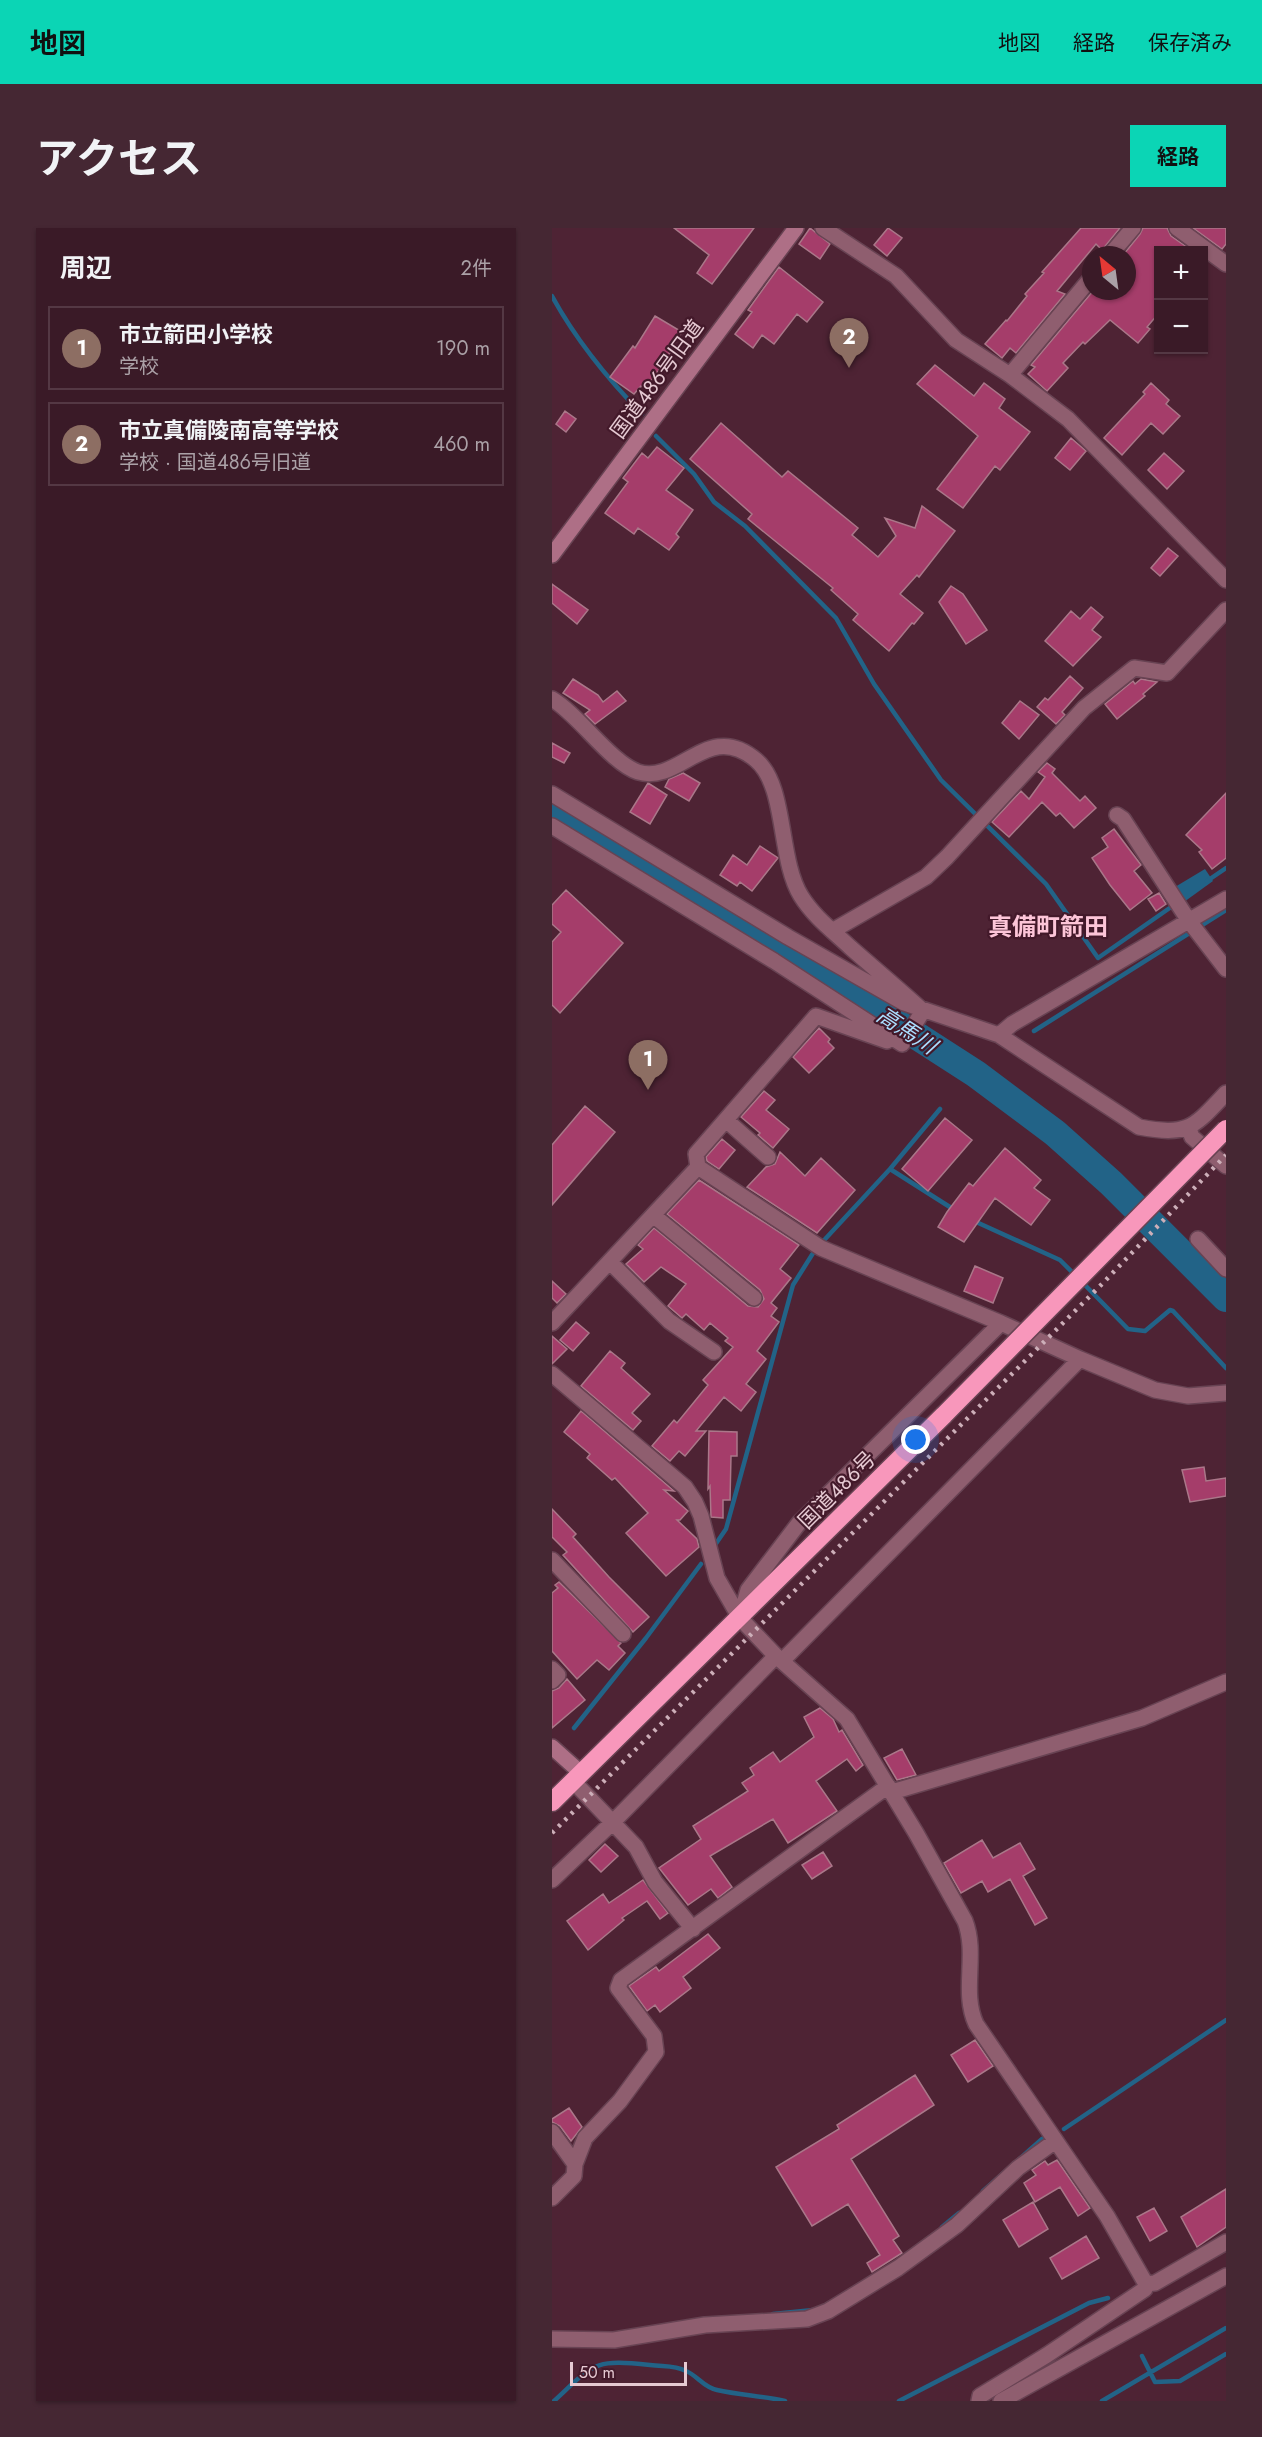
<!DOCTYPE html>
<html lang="ja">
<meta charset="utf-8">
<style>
body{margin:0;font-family:Jost,"Noto Sans JP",sans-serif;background:#452733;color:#f1f3f6}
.controls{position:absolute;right:18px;top:18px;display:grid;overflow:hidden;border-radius:0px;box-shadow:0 2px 4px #0004}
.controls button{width:54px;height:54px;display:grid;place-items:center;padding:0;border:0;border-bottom:2px solid #543844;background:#3a1a27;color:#f1f3f6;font:30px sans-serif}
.compass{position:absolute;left:530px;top:18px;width:54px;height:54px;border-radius:50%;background:#3a1a27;box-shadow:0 2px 4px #0004;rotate:331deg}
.scale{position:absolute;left:18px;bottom:15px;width:117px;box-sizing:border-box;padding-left:6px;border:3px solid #e6cad3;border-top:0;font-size:16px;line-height:21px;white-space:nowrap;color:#e6cad3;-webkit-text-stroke:4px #43192a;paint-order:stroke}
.you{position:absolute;left:364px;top:1212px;width:21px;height:21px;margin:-15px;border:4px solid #fff;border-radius:50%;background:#1a73e8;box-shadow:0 0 0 9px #1a73e833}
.badge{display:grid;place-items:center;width:39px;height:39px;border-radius:50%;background:#0bd5b5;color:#fff;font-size:20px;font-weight:700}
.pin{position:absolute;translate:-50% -50px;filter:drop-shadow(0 2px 3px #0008)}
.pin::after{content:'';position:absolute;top:32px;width:21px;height:18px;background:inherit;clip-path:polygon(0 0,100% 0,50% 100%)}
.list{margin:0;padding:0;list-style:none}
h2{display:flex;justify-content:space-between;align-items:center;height:78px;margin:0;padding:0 24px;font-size:26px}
h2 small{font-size:20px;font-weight:400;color:#aba1a7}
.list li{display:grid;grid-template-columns:39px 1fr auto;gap:18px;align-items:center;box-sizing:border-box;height:84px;margin:0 12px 12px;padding:0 12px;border:2px solid #543844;border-radius:0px}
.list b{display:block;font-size:22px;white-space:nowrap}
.list p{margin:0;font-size:20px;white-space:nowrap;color:#aba1a7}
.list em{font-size:20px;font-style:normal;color:#aba1a7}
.map{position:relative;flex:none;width:674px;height:2173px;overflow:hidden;border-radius:0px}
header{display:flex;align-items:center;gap:36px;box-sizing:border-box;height:84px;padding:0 30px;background:#0bd5b5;color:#111}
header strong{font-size:28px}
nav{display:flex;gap:33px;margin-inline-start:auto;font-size:21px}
.intro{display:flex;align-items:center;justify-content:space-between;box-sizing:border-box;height:144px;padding:0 36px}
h1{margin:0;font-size:42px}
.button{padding:15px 27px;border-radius:0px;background:#0bd5b5;color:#111;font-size:21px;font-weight:700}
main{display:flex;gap:36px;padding:0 36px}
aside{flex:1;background:#3a1a27;border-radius:0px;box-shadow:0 2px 4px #0004}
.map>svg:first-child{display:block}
.water{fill:#226387}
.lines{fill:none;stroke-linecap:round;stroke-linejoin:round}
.stream{stroke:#226387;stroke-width:4.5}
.river{stroke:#226387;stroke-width:28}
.building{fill:#a53d6a;stroke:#aa7789;stroke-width:1.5}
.street-casing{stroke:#684353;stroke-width:18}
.secondary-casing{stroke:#684353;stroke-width:18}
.highway-casing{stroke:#684353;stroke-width:21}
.street{stroke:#8f5e6f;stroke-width:15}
.secondary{stroke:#ae6f86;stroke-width:15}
.highway{stroke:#f897bb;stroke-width:18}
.rail{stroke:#cdafb9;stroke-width:4.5;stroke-dasharray:3 6;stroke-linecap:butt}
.highway-bridge-casing{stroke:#684353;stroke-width:21;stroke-linecap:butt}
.highway-bridge{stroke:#f897bb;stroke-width:18}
.labels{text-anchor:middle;stroke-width:4.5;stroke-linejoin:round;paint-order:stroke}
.street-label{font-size:21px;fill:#e6cad3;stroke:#43192a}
.water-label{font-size:22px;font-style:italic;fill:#abdeff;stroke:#43192a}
.quarter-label{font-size:24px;font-weight:bold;fill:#fdc5d8;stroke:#43192a}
</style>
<header>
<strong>地図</strong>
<nav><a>地図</a><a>経路</a><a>保存済み</a></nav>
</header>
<div class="intro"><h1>アクセス</h1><a class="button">経路</a></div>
<main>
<aside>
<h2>周辺<small>2件</small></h2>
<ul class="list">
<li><span class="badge" style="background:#8d6e63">1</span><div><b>市立箭田小学校</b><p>学校</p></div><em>190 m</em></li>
<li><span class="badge" style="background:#8d6e63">2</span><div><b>市立真備陵南高等学校</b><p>学校 · 国道486号旧道</p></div><em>460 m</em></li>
</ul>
</aside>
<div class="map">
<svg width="674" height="2173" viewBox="0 0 674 2173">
<rect width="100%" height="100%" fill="#4e2334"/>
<path class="water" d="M653 641 661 653 632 674 623 659Z"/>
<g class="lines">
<path class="stream" d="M0 68C24 112 55 150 90 186
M104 208 142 246 162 274 193 298 284 390 322 456 389 552 494 656 546 730 622 677
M655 653 674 640
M482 803 674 682
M420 850 430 842
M338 941 401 981
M422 993 508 1032 524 1048
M530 1054 576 1101 593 1103 618 1082 621 1083 674 1140
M163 1317 174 1301 241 1057 263 1022 338 941 388 881
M22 1500 94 1410 149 1336
M512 1901 674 1792
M431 1963 490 1911
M390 1999 407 1985
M221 2086 261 2082
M590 2128 603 2154 628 2153 674 2126
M2 2173C43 2135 41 2131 98 2137 112 2139 122 2137 134 2143 146 2148 151 2159 165 2162 187 2167 211 2168 233 2173
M347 2173 537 2075 556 2070
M550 2173 674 2100"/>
<path class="river" d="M0 581 174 685 424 846 503 905 559 955 674 1070"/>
</g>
<path class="building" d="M122 0H202L160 56 145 45 157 27Z
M258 0 278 16 268 31 247 16Z
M336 0 350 10 335 28 322 17Z
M529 0H568L550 22 544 16 505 63 513 66 464 125 458 120 450 130 433 116 454 92 455 93 475 68 473 66 492 45 490 44Z
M591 0H615L619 8 639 22H606V86L595 99 598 101 586 115 558 92 533 116 531 114 511 135 516 140 495 163 476 146 483 139 479 137 541 63H575V27L572 26 588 6Z
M641 0H674V16L670 21Z
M227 39 271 74 255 94 245 86 222 116 210 107 201 120 183 106 200 84 196 82Z
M103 88 130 104 117 125 119 126 93 161 89 158 82 166 58 149 81 118 83 120Z
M383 137 422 168 432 155 453 171 447 180 478 204 448 242 443 238 411 280 385 261 426 208 365 156Z
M599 155 617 172 614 176 628 188 611 206 599 195 570 227 552 210 593 166 591 164Z
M13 183 24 191 14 204 4 196Z
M169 195 230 249 236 243 306 300 300 307 326 329 344 308 333 290 363 300 370 278 403 303 367 349 365 347 348 366 371 385 362 396 360 395 337 423 301 392 306 386 279 362 281 360 196 291 200 286 138 231Z
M519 210 534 223 518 242 503 230Z
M105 219 132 240 114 262 141 282 124 306 127 309 117 322 86 300 82 306 53 285 76 254 71 250 90 225 96 230Z
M612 225 632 243 615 261 596 242Z
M616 320 626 328 608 348 599 340Z
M0 356 36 382 25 396 0 375Z
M399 358 411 366 435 402 414 416 387 374Z
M539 379 551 389 540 402 549 409 521 438 493 413 519 383 528 391Z
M518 448 531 460 510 484 513 487 504 496 485 479 493 470 496 472Z
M21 451 46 467 51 474 65 463 74 473 43 496 33 486 38 482 11 465Z
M589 451 605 454 591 466 593 468 565 491 553 476 581 453 583 456Z
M468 473 487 487 467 511 450 495Z
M0 515 18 525 12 535 0 529Z
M495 535 503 541 500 545 528 573 533 568 544 580 522 600 508 585 504 588 490 574 457 609 440 594 469 563 477 571 493 549 486 544Z
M131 545 148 555 137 573 113 559 117 551Z
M96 555 115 567 98 596 78 584Z
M674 565V630L660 641 647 624 650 622 634 607Z
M562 601 589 637 582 643 600 665 578 682 558 657 540 630 556 619 550 610Z
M208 618 226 630 200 663 188 654 185 658 168 647 181 627 195 637Z
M14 662 71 715 8 785 0 777V714L9 704 0 696V677Z
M607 665 614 676 604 683 596 671Z
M267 800 278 811 276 814 282 820 257 845 241 829Z
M212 863 223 872 214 882 237 901 221 920 206 907 208 905 189 889Z
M33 878 63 904 0 977V917Z
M393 890 420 912 376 963 350 941Z
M170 911 183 922 167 941 155 933 154 929Z
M453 920 489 952 482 960 498 972 479 997 443 970 412 1014 386 999 395 984 417 955 421 958Z
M228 924 253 948 269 930 303 962 265 1005 195 959 214 939 223 936Z
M147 952 247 1017 228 1041 239 1050 219 1075 225 1080 219 1088 227 1094 205 1123 214 1131 194 1156 204 1164 189 1183 172 1169 144 1203H154L133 1228 127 1223 118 1233 100 1218 122 1192 125 1195 156 1157 151 1152 181 1119 173 1113 176 1110 158 1095 152 1102 134 1086 130 1090 116 1078 134 1056 109 1039 92 1054 74 1036 91 1021 86 1017 102 1000 196 1078 206 1079 212 1071 208 1062 115 986Z
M423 1038 451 1050 441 1075 412 1063Z
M0 1053 14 1066 5 1075 0 1070Z
M24 1094 37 1105 21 1123 8 1112Z
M0 1108 15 1121 0 1136Z
M58 1123 73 1135 69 1140 98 1166 80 1185 89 1193 81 1202 29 1158Z
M29 1183 122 1263 112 1262 136 1283 128 1292H125L145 1311 147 1319 114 1348 74 1305 96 1285 63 1250 60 1252 35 1230 38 1226 12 1204Z
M157 1203 185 1204V1228H179L178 1272H171V1290L159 1289 158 1258 156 1261Z
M652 1239 654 1253 674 1250V1268L638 1274 630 1242Z
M0 1281 24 1306 21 1309 57 1349 97 1389 81 1404 11 1327 15 1324 0 1309Z
M7 1354 69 1415 66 1418 73 1425 57 1442 45 1432 25 1451 0 1423V1365L6 1360 3 1357Z
M15 1451 33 1472 0 1500V1463L7 1460Z
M268 1480 281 1491 287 1504 290 1502 311 1537 304 1543 295 1531 264 1553 285 1583 236 1615 221 1591 158 1628 180 1659 166 1670 159 1661 136 1677 107 1640 149 1611 141 1598 196 1563 190 1555 202 1547 198 1540 221 1524 228 1534 262 1509 252 1489Z
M350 1521 364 1547 345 1552 332 1530Z
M430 1612 441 1630 468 1615 483 1641 471 1648 495 1690 483 1697 458 1651 436 1664 430 1653 409 1665 392 1635Z
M53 1616 66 1628 49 1644 37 1632Z
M271 1624 280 1638 260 1651 250 1637Z
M91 1652 116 1685 108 1691 95 1673 70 1690 72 1692 36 1722 15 1693 51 1666 57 1675Z
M156 1706 168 1720 131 1749 139 1760 108 1784 103 1777 95 1783 77 1758 104 1739 107 1743Z
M423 1812 441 1838 416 1854 399 1827Z
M363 1847 382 1877 299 1931 347 2008 341 2012 350 2025 320 2044 315 2035 328 2027 296 1976 260 1998 224 1939 287 1901 285 1897Z
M17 1880 30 1899 19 1913 8 1898 0 1894V1891Z
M505 1932 538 1980 526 1988 508 1959 483 1974 472 1955 484 1947 480 1942 493 1933 496 1937Z
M674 1961V1999L645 2019 629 1989Z
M481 1974 496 2001 467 2019 451 1992Z
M602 1980 615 2003 598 2013 585 1989Z
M534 2008 547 2030 510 2051 498 2030Z"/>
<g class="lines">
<defs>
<path id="street" d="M271 0 344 48 404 112 458 147 516 191 674 352
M625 0 674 36
M558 27 581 0
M458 147 539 50
M0 471C27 487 59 535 86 544 128 557 156 491 204 532 235 558 226 631 249 668 262 689 281 703 299 720 323 741 348 762 371 783L350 816
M0 566 236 709 352 775 447 807 587 899C637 908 641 900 674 865
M565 587 571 591 637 693 674 741
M0 598 222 733 350 816
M280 703 374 649 395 629 532 480 582 440 615 445 674 382
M447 807 460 796 674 671
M174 892 216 929
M637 901 640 909 674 938
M146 939 144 926 264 788 335 813
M101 987 202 1070
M646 1011 674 1041
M58 1034 117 1093 162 1124
M0 1095 146 939 269 1020 449 1095 528 1131 603 1162 636 1168 674 1165
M0 1146 133 1259 143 1274 149 1288 165 1350 188 1390 224 1428 295 1491 364 1605 413 1693C426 1727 409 1763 424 1796L555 1988 594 2056 593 2061 495 2127 428 2168 427 2173
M0 1332 71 1406
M188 1390 196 1362 247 1295 449 1095
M230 1433 528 1131
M0 1441 6 1447 0 1453
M21 1553 84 1619 103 1654 141 1701
M340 1564 590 1490 674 1454
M0 1652 61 1594 224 1428
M0 1904 23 1936
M0 1970 22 1948 23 1936 33 1910 68 1873 104 1824 102 1808 66 1760 69 1752 336 1558
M594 2056 603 2055 674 2014
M0 2111 62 2112 153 2097 255 2091 276 2083 346 2040 405 1997 466 1940 502 1914
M449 2173 674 2048"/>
<path id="secondary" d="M0 327 244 0
M0 1519 29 1545"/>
<path id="highway" d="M0 1574 392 1187"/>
</defs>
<use href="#street" class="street-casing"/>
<use href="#secondary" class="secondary-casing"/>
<use href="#highway" class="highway-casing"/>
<use href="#street" class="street"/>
<use href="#secondary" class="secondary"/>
<use href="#highway" class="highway"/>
<path class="rail" d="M0 1605 550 1056 674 927"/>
<defs>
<path id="highway-bridge" d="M392 1187 674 901"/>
</defs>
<use href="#highway-bridge" class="highway-bridge-casing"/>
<use href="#highway-bridge" class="highway-bridge"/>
</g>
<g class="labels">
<g class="street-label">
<text transform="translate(105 151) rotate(-54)" y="7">国道486号旧道</text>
<text transform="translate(285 1262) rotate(-45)" y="7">国道486号</text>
</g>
<g class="water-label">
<text transform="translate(355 802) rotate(33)" y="8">高馬川</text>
</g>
<g class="quarter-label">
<text x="496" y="707">真備町箭田</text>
</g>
</g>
</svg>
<div class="controls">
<button>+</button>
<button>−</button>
</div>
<svg class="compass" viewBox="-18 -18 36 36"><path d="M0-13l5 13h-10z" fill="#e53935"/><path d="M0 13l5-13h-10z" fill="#aba1a7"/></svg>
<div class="scale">50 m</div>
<div class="you"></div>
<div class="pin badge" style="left:96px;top:862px;background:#8d6e63">1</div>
<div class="pin badge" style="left:297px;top:140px;background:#8d6e63">2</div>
</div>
</main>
